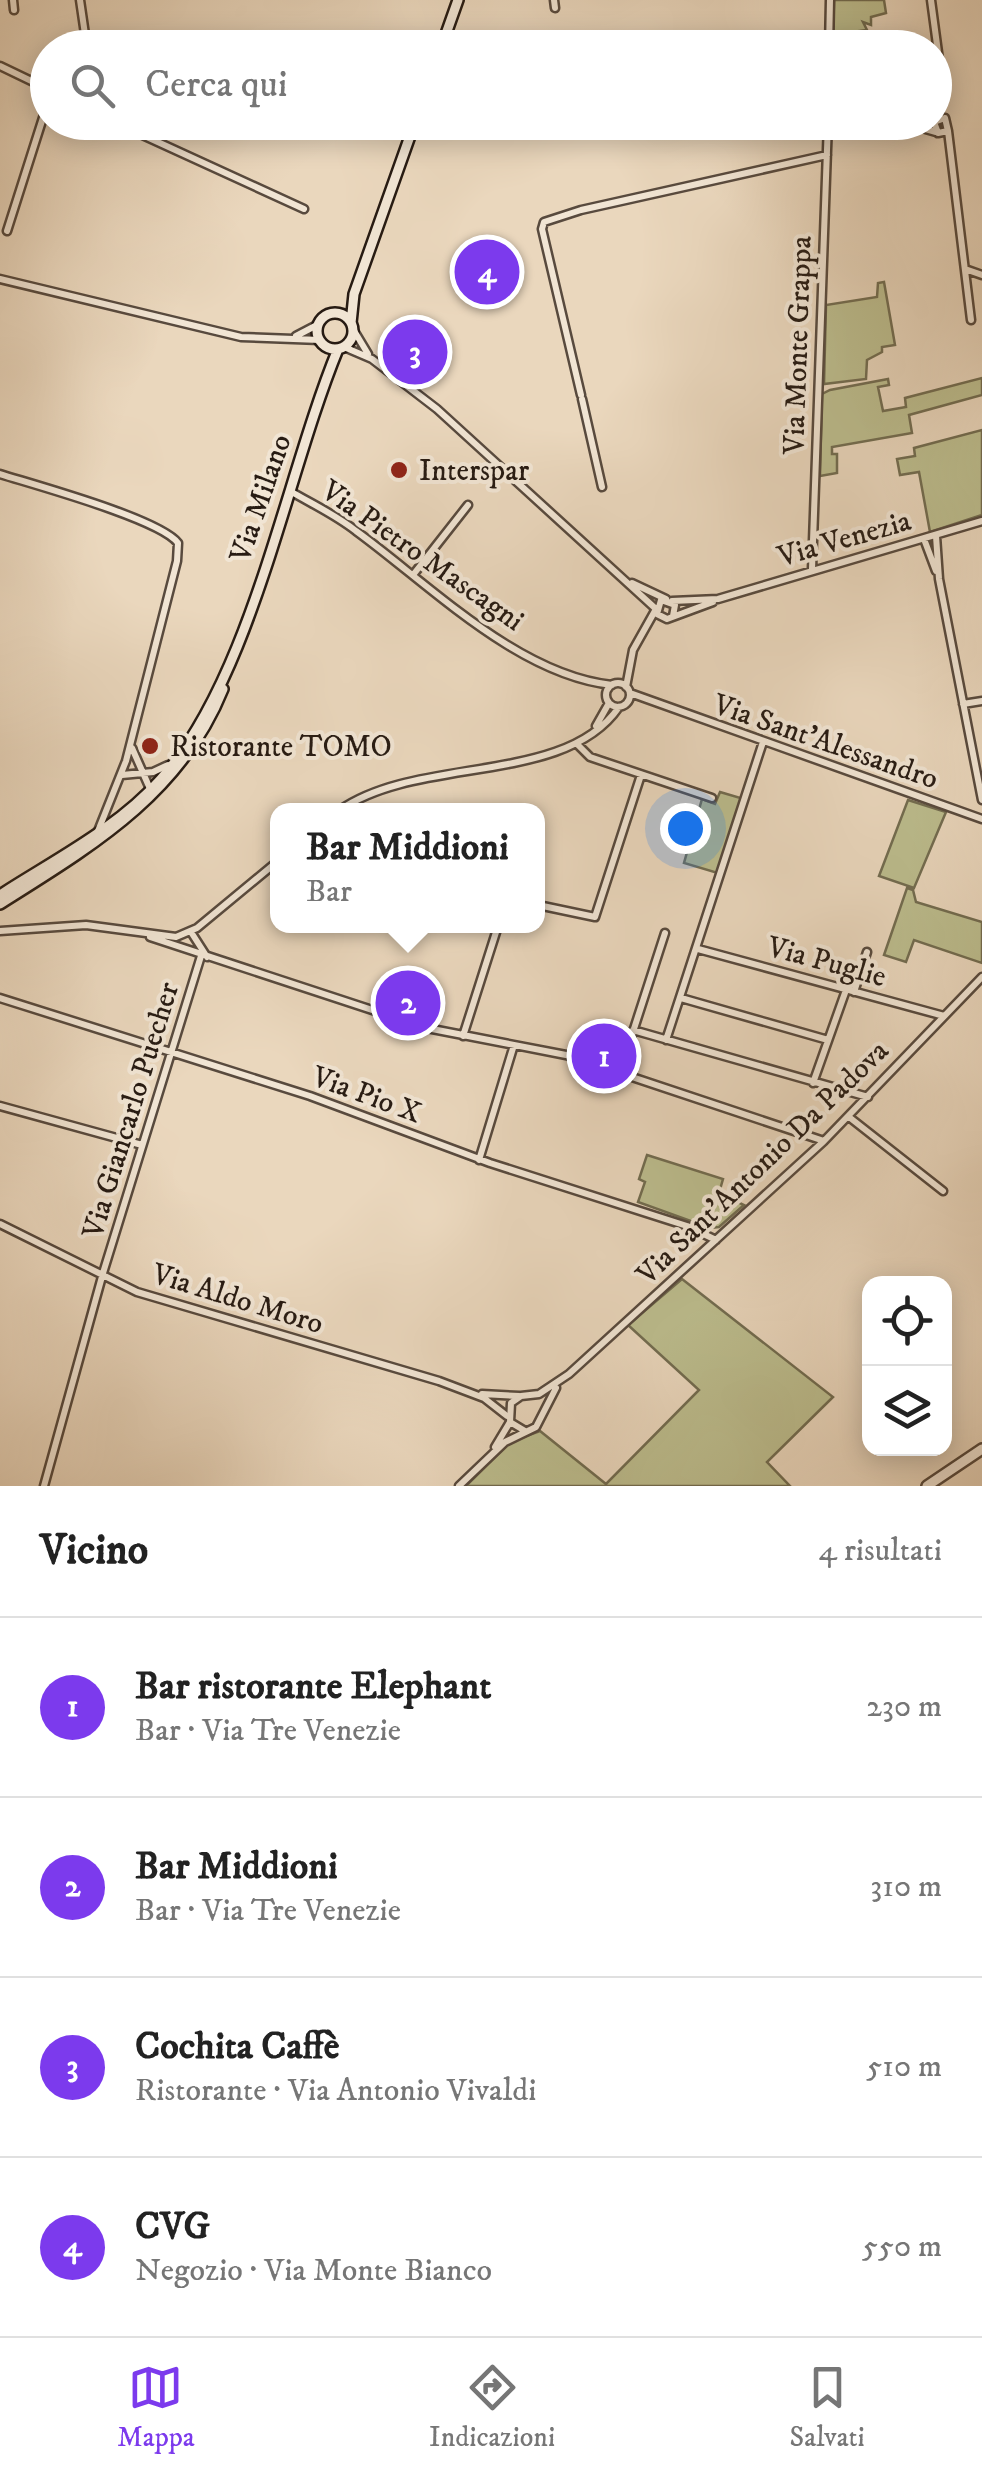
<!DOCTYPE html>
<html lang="it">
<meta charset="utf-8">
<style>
body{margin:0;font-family:"IM FELL DW Pica",serif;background:#f2f2f2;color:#222}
.controls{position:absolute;right:30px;bottom:30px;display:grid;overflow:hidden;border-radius:20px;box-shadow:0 5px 25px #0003}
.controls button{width:90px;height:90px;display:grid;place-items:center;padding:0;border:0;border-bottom:2px solid #e0e0e0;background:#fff;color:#222;font:50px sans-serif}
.you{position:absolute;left:685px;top:828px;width:35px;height:35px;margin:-25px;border:8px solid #fff;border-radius:50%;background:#1a73e8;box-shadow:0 0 0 15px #1a73e833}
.badge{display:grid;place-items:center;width:65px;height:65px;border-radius:50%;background:#7c3aed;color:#fff;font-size:32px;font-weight:700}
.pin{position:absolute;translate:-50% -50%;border:5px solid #fff;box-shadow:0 2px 10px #0006}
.popup{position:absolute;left:270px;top:803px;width:275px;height:130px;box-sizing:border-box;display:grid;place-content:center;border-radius:20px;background:#fff;filter:drop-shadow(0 2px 8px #0005);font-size:32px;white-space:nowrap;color:#767676}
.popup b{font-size:38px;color:#222}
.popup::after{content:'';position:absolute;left:50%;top:100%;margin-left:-20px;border:20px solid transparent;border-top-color:#fff}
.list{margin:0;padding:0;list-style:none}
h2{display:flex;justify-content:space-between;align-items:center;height:130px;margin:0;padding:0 40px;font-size:42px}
h2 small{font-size:32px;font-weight:400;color:#767676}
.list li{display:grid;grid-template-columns:65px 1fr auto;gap:30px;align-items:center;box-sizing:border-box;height:180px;padding:0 40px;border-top:2px solid #e0e0e0}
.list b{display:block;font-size:38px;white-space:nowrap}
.list p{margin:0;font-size:32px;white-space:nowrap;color:#767676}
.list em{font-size:32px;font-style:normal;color:#767676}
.icon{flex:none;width:55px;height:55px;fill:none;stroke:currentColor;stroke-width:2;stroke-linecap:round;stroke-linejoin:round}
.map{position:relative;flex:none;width:982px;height:1486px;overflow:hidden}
.search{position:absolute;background:#fff;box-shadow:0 5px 25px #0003;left:30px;right:30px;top:30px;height:110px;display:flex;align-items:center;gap:25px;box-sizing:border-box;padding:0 35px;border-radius:55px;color:#767676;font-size:38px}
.sheet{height:850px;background:#fff}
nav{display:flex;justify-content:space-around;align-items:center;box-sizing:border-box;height:140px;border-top:2px solid #e0e0e0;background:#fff;font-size:28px;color:#767676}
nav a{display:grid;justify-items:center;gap:5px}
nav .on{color:#7c3aed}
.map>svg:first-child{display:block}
.green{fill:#bcbd8e;stroke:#726c50;stroke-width:2.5}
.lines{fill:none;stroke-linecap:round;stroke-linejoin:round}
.minor-casing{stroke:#584a3e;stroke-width:11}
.tertiary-casing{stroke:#584a3e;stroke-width:14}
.secondary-casing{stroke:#271b13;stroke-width:14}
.minor{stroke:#f1e5d4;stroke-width:6}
.tertiary{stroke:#f1e5d4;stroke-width:9}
.secondary{stroke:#f1e5d4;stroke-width:9}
.poi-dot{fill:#8f2418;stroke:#f1e5d4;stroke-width:4}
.labels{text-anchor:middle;stroke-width:8;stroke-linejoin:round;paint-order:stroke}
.street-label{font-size:30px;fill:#271b13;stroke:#f1e5d4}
.poi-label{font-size:30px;fill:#271b13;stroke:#f1e5d4;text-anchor:start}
</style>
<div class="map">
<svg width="982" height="1486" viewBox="0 0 982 1486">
<rect width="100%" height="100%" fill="#ead7bd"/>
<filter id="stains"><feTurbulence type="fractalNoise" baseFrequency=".002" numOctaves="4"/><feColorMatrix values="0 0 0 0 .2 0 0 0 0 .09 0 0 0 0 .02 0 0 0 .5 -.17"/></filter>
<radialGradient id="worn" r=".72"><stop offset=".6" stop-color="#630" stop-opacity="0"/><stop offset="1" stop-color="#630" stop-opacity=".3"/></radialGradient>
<path class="green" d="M834 0H884L886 13 871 17V25L863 22 867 30 859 31 860 46 833 47Z
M884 282 895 345 882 347V352L867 360 866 379 824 384 826 305 877 297 878 283Z
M982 378V395L909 415 912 433 832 447V454H837V473L820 476 822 394 830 390 888 379 889 385 878 387 883 411 906 407 905 398Z
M982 430V515L930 532 919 472 900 475 897 459 915 456 914 448Z
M720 792 744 799 721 874 684 863 702 799 715 804Z
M908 800 946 812 914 888 879 876Z
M907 888 913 890 916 902 982 922V963L914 940 906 962 884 955Z
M647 1155 723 1179 719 1193 744 1205 719 1227 710 1228 638 1202 645 1182 639 1179Z
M682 1279 833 1397 767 1462 790 1486H466L510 1442 540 1431 606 1484 699 1390 628 1325Z"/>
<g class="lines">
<defs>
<path id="minor" d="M13 0 14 10
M80 0 87 48
M554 0 555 8
M931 0 942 82 939 118
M829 48 830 0
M0 66 48 89
M114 122 304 209
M901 122 936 132
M934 122 938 133 948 131 945 118 934 122
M948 131 971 320
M7 231 48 102
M965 269 982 275
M0 279 241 337 320 340
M353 329 368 354
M296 336 319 324
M344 347 372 359 437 409 656 609 633 650 626 687
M581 395 542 229 544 222 581 210 827 155
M582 399 602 487
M0 474C35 485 160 519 178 543L177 561 126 761 98 831
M290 491C312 504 336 515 356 531 430 585 518 675 612 685
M936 536 939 579 982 800
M924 539 936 571
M812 569 828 122
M413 575 468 505
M632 583 666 599
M672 601 718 599 982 521
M673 616 675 605 661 600 657 614 667 619 713 602
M606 695a12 12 0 1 1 24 0a12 12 0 1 1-24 0Z
M630 693 982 819
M963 704 982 701
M596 726 609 703
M578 745 590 757 712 798
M132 748 151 791
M122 775 153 772 168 765
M340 810C419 755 565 786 619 707
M538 905 595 917 641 775
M0 931 86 925 176 937 197 928 278 861
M191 932 207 957
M150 937 427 1028 566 1055 824 1141
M698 949 944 1016
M854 992 867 952
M0 998 310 1096 490 1163 687 1226 716 1240
M681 998 828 1040
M633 1030 868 1097
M463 1036 498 926
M666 1040 763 742
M620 1072 665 933
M813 1083 846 990
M0 1106 142 1145
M849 1117 943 1191
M479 1160 514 1045
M0 1224 137 1292 439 1381 484 1398 507 1416
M482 1394 519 1396
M525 1431 510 1422 511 1403 521 1396 539 1394 569 1374 824 1141 982 977
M495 1447 510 1422
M44 1486 103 1273 201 956
M459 1486 505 1442 536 1427 556 1388"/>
<path id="tertiary" d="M927 1486 982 1449"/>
<path id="secondary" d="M441 48 458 0
M317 331a18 18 0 1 1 36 0a18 18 0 1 1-36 0Z
M351 323 354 294 415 122
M0 895C54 860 118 828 161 779 253 674 285 478 338 349
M0 904C92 846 181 794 223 689"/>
</defs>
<use href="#minor" class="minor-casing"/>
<use href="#tertiary" class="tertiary-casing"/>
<use href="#secondary" class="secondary-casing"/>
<use href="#minor" class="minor"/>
<use href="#tertiary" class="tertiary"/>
<use href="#secondary" class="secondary"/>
</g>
<g class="poi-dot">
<circle cx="399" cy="470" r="10"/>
<circle cx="150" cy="746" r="10"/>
</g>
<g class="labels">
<g class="street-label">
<text transform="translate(797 345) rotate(-88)" y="10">Via Monte Grappa</text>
<text transform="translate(260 498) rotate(-71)" y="10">Via Milano</text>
<text transform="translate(844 538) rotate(-16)" y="10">Via Venezia</text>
<text transform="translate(423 555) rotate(35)" y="10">Via Pietro Mascagni</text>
<text transform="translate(826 741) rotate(19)" y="10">Via Sant'Alessandro</text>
<text transform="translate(827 961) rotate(15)" y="10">Via Puglie</text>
<text transform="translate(367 1094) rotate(20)" y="10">Via Pio X</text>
<text transform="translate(130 1110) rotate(-73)" y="10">Via Giancarlo Puecher</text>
<text transform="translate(762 1162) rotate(-44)" y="10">Via Sant'Antonio Da Padova</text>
<text transform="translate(238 1298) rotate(17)" y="10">Via Aldo Moro</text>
</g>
<g class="poi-label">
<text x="419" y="480">Interspar</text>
<text x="170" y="756">Ristorante TOMO</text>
</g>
</g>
<rect width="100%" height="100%" filter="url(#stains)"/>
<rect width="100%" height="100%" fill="url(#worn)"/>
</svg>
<div class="controls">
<button><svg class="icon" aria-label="locate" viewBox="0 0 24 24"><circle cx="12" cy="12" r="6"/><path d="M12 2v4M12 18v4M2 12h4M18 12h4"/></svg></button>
<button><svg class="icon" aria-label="layers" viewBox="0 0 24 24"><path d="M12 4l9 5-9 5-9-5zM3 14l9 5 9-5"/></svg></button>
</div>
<div class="you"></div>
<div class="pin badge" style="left:604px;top:1056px">1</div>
<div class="pin badge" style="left:408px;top:1003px">2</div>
<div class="popup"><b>Bar Middioni</b>Bar</div>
<div class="pin badge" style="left:415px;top:352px">3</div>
<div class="pin badge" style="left:487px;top:272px">4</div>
<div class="search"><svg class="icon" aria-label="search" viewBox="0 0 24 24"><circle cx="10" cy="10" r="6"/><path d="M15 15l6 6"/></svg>Cerca qui</div>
</div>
<section class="sheet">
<h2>Vicino<small>4 risultati</small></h2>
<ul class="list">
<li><span class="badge">1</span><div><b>Bar ristorante Elephant</b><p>Bar · Via Tre Venezie</p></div><em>230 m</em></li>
<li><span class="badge">2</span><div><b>Bar Middioni</b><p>Bar · Via Tre Venezie</p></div><em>310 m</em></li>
<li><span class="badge">3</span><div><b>Cochita Caffè</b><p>Ristorante · Via Antonio Vivaldi</p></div><em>510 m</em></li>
<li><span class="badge">4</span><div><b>CVG</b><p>Negozio · Via Monte Bianco</p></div><em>550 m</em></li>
</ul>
</section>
<nav>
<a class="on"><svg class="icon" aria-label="map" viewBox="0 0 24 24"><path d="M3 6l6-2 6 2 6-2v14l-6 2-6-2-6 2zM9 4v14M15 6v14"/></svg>Mappa</a>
<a><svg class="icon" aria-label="directions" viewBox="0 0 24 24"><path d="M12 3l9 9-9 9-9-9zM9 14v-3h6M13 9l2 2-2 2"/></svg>Indicazioni</a>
<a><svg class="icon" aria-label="saved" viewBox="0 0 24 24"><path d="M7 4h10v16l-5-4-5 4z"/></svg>Salvati</a>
</nav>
